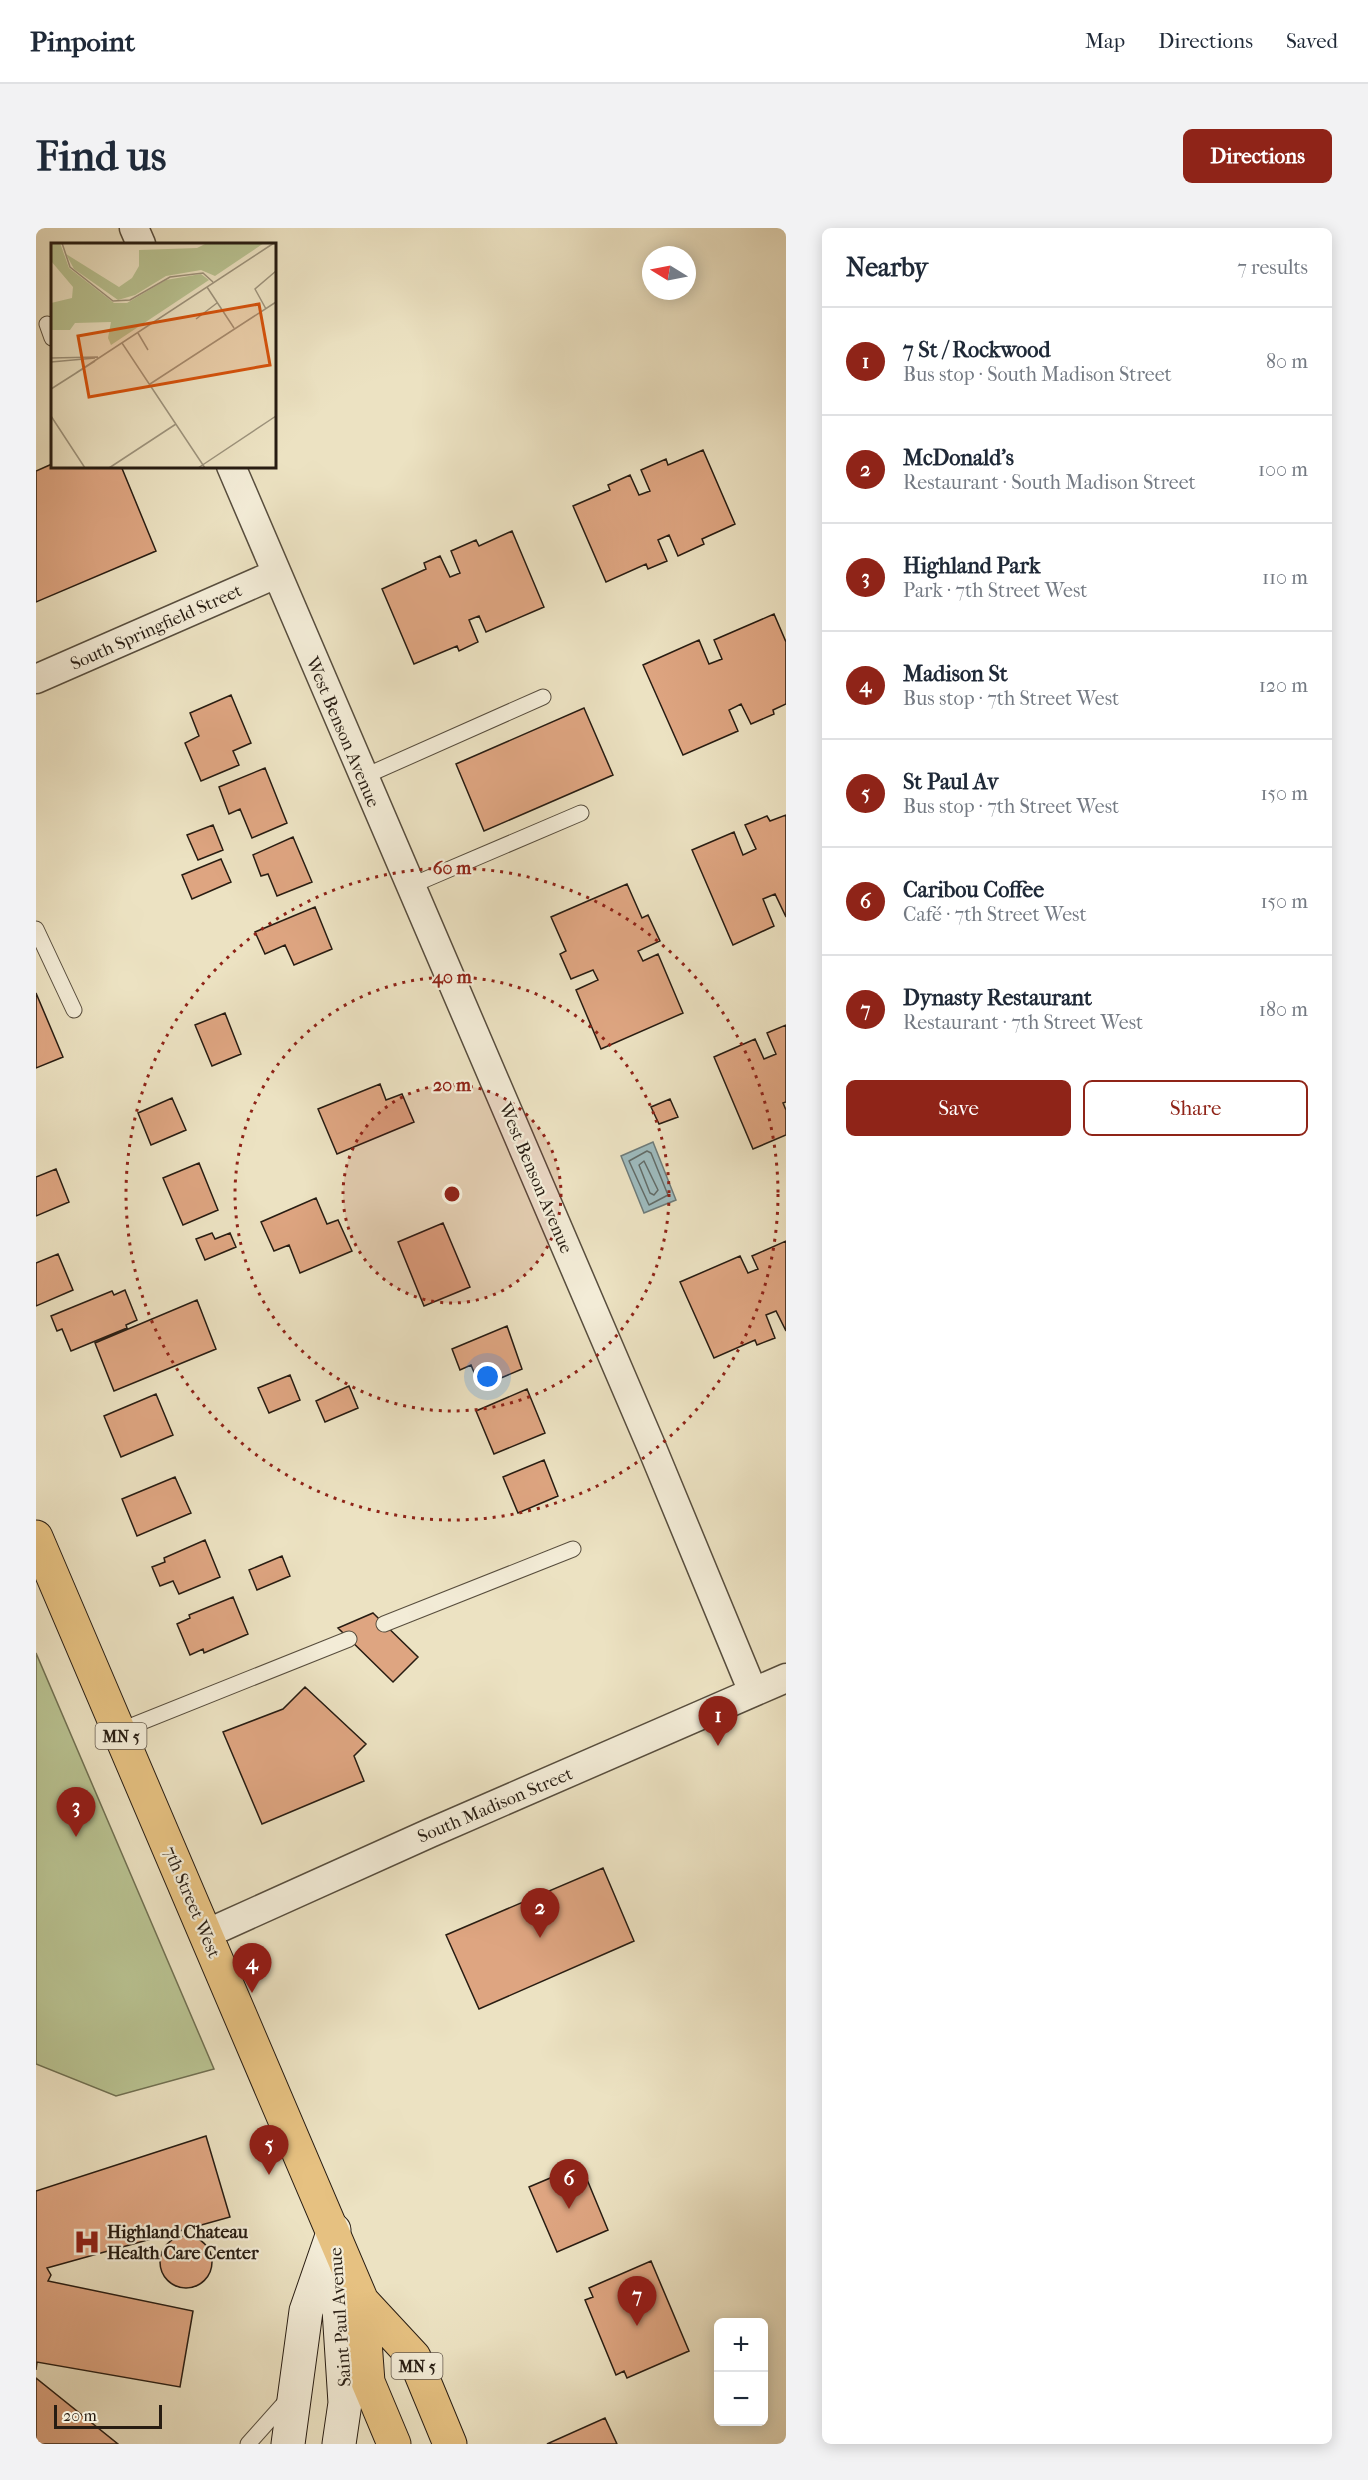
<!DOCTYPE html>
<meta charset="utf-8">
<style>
body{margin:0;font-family:"IM FELL French Canon",serif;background:#f2f2f3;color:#1f2937}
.controls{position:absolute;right:18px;bottom:18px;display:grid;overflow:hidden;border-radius:9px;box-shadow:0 3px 15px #0003}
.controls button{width:54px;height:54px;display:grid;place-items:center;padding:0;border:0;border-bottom:2px solid #e0e1e3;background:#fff;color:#1f2937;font:30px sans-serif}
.compass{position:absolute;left:606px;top:18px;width:54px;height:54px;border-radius:50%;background:#fff;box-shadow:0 3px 15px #0003;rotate:280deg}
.scale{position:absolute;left:18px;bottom:15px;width:108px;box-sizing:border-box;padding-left:6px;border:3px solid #271c12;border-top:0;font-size:16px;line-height:21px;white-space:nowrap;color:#271c12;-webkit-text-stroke:4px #f3ecd7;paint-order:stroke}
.you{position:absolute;left:452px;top:1149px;width:21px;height:21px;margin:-15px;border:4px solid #fff;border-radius:50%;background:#1a73e8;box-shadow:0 0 0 9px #1a73e833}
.badge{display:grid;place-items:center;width:39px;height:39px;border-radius:50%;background:#8f2418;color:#fff;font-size:20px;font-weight:700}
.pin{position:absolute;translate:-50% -50px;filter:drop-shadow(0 2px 3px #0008)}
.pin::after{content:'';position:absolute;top:32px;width:21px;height:18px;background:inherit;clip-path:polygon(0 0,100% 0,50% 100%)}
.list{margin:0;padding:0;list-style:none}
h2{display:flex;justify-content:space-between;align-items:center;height:78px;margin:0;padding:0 24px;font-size:26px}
h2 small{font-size:20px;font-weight:400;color:#747a83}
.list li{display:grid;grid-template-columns:39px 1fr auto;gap:18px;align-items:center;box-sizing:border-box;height:108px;padding:0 24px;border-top:2px solid #e0e1e3}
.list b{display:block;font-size:22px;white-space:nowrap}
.list p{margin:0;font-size:20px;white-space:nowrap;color:#747a83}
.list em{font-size:20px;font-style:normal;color:#747a83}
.actions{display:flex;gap:12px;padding:18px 24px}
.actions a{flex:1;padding:14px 0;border:2px solid #8f2418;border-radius:9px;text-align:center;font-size:21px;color:#8f2418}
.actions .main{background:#8f2418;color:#fff}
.map{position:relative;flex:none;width:750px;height:2216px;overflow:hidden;border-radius:9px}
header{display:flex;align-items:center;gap:36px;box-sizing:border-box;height:84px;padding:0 30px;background:#fff;border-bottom:2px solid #e0e1e3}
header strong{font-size:28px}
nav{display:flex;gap:33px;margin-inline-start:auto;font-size:21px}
.intro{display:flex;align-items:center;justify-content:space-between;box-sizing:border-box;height:144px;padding:0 36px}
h1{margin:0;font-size:42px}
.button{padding:15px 27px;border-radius:9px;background:#8f2418;color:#fff;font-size:21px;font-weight:700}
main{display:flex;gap:36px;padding:0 36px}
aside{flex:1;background:#fff;border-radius:9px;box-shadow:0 3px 15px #0003}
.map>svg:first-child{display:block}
.green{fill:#b9c392;stroke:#707052;stroke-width:1.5}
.water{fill:#9ebbbe;stroke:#6e7b79;stroke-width:1.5}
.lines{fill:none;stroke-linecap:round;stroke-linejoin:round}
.shore{stroke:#626c68;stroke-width:1.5}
.building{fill:#dea581;stroke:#271c12;stroke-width:1.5}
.lane-casing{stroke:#584e3e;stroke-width:17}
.street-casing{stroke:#584e3e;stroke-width:31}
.secondary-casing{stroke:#271c12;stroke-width:35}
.primary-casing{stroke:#271c12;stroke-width:35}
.lane{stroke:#f3ecd7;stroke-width:15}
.street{stroke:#f3ecd7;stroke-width:28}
.secondary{stroke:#f3ecd7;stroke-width:33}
.primary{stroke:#e6c181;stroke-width:33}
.ring{fill:none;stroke:#8f2418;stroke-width:3;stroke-dasharray:3 6}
.labels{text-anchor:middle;stroke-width:4.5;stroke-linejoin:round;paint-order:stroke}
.shield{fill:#f3ecd7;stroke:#645a4d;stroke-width:1.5}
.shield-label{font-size:16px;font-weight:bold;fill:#271c12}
.street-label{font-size:18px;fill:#271c12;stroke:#f3ecd7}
.poi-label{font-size:18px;font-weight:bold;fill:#271c12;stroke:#f3ecd7;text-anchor:start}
.inset-road{fill:none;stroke:#9d937c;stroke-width:1.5}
.view{fill:#d5530d;fill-opacity:0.15;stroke:#d5530d;stroke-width:3}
.inset-edge{fill:none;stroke:#271c12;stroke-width:3}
.centre{fill:#8f2418;stroke:#f3ecd7;stroke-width:3}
.ring-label{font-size:18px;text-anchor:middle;font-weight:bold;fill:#8f2418;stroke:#f3ecd7;stroke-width:4.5;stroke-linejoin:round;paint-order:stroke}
</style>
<header>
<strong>Pinpoint</strong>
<nav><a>Map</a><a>Directions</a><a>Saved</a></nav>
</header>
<div class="intro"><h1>Find us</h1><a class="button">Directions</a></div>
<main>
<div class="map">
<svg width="750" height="2216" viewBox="0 0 750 2216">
<rect width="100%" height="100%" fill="#ece2c2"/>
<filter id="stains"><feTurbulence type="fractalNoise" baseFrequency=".00333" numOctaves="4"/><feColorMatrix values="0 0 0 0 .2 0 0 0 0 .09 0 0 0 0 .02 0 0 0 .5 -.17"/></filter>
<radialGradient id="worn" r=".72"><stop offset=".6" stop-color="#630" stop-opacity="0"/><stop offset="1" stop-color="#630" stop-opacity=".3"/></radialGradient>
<path class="green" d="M0 1425 178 1841 80 1868 0 1836Z"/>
<path class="water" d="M617 914 640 972 608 985 585 928Z"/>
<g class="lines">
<path class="shore" d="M611 923 615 925 632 967 613 977 593 933Z
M608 933 622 962 618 967 614 965 603 937Z"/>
</g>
<path class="building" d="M667 222 699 296 666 311 668 316 642 328 633 307 622 312 631 333 612 341 610 336 570 354 537 278 574 262 572 257 594 247 603 267 614 263 605 242 630 231 632 237Z
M16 236V238H85L120 323 0 374V243Z
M476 303 508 379 450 404 443 388 433 392 442 414 423 423 421 418 378 436 346 361 390 341 388 335 404 328 414 349 424 345 415 323 440 312 443 318Z
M738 386 750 414V476L737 482 738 486 715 496 705 476 693 482 702 503 647 527 607 437 663 412 673 436 686 431 678 412Z
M195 467 215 515 197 523 203 537 165 553 149 515 163 508 154 485Z
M548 480 577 547 448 603 420 536Z
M229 540 251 595 216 610 204 581 193 586 183 559Z
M750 587V689L739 666 727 671 738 698 697 717 656 622 698 604 707 627 720 621 709 597 731 588 734 593Z
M177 597 187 622 162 632 151 607Z
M257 609 276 654 241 668 232 646 225 648 217 627Z
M185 631 195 654 156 671 146 647Z
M591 656 606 690 612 687 624 713 602 723 607 733 622 726 647 785 565 821 540 762 562 752 557 742 535 751 524 726 530 723 515 689Z
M279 679 296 721 258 737 249 717 229 726 219 704Z
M0 765 27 829 0 840Z
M189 785 205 826 176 838 159 797Z
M750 797V874L747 875 750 882V907L717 921 678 829 719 811 728 831 740 826 731 805Z
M344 856 350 872 366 866 378 894 301 926 282 881Z
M136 870 150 902 115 917 102 885Z
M634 871 642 889 623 896 615 879Z
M163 935 182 982 147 997 127 950Z
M20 941 33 974 0 988V949Z
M280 970 291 996 302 992 316 1023 264 1045 253 1017 238 1023 225 994Z
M407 995 434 1059 388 1078 362 1014Z
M176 1005 179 1011 194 1005 200 1019 169 1032 160 1011Z
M750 1013V1103L740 1083 730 1087 739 1110 721 1117 719 1112 678 1130 644 1054 704 1028 712 1045 722 1041 716 1028Z
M22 1026 37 1062 0 1078V1035Z
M89 1062 101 1092 90 1097 91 1100 35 1123 26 1101 21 1103 15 1088 76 1063 78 1067Z
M161 1072 180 1121 78 1163 59 1115Z
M471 1098 486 1141 444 1159 435 1137 424 1142 416 1121Z
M254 1147 264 1172 233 1185 222 1160Z
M313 1158 322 1180 289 1194 280 1173Z
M491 1161 509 1205 458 1226 440 1183Z
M120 1166 137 1207 85 1229 68 1188Z
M508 1232 522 1268 482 1285 467 1249Z
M139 1249 155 1285 101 1308 86 1271Z
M169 1312 184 1349 143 1366 137 1353 124 1358 116 1339 129 1334 128 1330Z
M246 1328 254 1348 221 1362 213 1342Z
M197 1369 212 1406 168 1425 167 1421 154 1427 141 1396 154 1390 153 1387Z
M337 1385 382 1429 357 1454 302 1400Z
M269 1459 330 1516 318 1528 328 1553 226 1596 187 1504 247 1481Z
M567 1640 598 1713 443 1781 410 1707Z
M170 1908 194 1989 11 2040 15 2047 12 2053 157 2083 144 2159 1 2134 0 2142V1963Z
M545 1937 572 2002 521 2024 493 1959Z
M124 2034a26 26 0 1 1 52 0a26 26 0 1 1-52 0Z
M615 2033 653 2123 591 2150 588 2143 580 2147 549 2072 557 2069 553 2060Z
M0 2150 82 2216H0Z
M569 2190 581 2216H511Z"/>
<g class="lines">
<defs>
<path id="lane" d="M11 96 16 110
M327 549 507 469
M374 658 545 585
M0 701 38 782
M348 1396 537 1321
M83 1503 313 1411
M212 2216 253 2170"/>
<path id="street" d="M98 0 105 16
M195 238 616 1220 717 1464
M0 451 240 346
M170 1706 394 1605 750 1450"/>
<path id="secondary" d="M299 2019 309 2175 303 2216
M252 2216 270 2083 298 2002"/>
<path id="primary" d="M0 1309 326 2073 332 2154 358 2216
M326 2073 378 2129 414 2216"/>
</defs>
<use href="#lane" class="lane-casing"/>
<use href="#street" class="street-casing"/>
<use href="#secondary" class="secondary-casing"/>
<use href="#primary" class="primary-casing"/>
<use href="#lane" class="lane"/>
<use href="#street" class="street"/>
<use href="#secondary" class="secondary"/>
<use href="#primary" class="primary"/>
</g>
<circle cx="416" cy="966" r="109" fill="#8f2418" fill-opacity=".12"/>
<g class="ring">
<circle cx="416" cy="966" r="109"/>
<circle cx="416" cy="966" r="217"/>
<circle cx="416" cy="966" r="326"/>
</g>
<defs>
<symbol id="hospital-bare" viewBox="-9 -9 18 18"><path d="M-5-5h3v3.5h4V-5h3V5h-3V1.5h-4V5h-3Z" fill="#8f2418" stroke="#f3ecd7" stroke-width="2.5" paint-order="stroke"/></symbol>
</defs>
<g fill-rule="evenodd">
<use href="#hospital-bare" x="32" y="1995" width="38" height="38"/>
</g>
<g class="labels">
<g class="shield">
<rect x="59.5" y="1495" width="51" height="26" rx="4.5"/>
<rect x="355.5" y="2125" width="51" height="26" rx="4.5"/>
</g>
<g class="shield-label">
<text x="85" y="1514">MN 5</text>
<text x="381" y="2144">MN 5</text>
</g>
<g class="street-label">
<text transform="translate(120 399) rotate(-24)" y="6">South Springfield Street</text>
<text transform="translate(307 504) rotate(67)" y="6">West Benson Avenue</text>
<text transform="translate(500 950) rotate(67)" y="6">West Benson Avenue</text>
<text transform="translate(459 1577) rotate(-23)" y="6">South Madison Street</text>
<text transform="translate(156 1674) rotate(67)" y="6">7th Street West</text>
<text transform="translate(304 2089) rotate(-94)" y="6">Saint Paul Avenue</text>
</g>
<g class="poi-label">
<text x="71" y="2010">Highland Chateau<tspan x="71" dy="21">Health Care Center</tspan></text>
</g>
</g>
<g transform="translate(15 15)">
<rect width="225" height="225" fill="#ece2c2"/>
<path d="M0 0H9L18 25 63 60H76L115 37 150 31 158 37 60 102 57 95 60 79 24 80 19 87H0V60L21 55 22 44 0 18ZM156 0H213L164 33 150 27 115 33 84 52 67 57 23 26 15 11 68 44 81 35 88 23V7L146 5Z" fill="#b9c392"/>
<path class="inset-road" d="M11 0 19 24 62 58 79 57 119 34 152 30 162 39M156 44 183 85M215 66 204 46 225 28M145 76 166 60M87 90 97 107M71 100 154 225M0 115 47 114M0 119 44 115M25 130 223 0M99 141 225 59M0 146 44 118M0 173 34 225M58 225 125 181M147 225 225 173"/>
<path class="view" d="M208 61 219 122 38 154 27 93Z"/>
<rect width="225" height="225" class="inset-edge"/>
</g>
<circle cx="416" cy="966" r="9" class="centre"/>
<g class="ring-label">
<text x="416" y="646">60 m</text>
<text x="416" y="755">40 m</text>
<text x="416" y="863">20 m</text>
</g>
<rect width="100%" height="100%" filter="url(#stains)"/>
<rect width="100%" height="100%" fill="url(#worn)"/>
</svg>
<div class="controls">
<button>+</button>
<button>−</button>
</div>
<svg class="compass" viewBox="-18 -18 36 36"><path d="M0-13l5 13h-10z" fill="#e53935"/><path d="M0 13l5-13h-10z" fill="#747a83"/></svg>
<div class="scale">20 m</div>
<div class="you"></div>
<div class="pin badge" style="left:682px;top:1518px">1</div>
<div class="pin badge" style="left:504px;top:1710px">2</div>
<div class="pin badge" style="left:40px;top:1609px">3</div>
<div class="pin badge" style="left:216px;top:1765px">4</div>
<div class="pin badge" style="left:233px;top:1947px">5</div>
<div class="pin badge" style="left:533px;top:1981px">6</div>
<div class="pin badge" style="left:601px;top:2098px">7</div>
</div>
<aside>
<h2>Nearby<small>7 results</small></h2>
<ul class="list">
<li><span class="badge">1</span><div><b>7 St / Rockwood</b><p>Bus stop · South Madison Street</p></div><em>80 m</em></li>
<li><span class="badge">2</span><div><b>McDonald's</b><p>Restaurant · South Madison Street</p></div><em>100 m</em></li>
<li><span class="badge">3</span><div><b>Highland Park</b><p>Park · 7th Street West</p></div><em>110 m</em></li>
<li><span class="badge">4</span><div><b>Madison St</b><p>Bus stop · 7th Street West</p></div><em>120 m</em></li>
<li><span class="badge">5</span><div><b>St Paul Av</b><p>Bus stop · 7th Street West</p></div><em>150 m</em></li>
<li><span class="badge">6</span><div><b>Caribou Coffee</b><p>Café · 7th Street West</p></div><em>150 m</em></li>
<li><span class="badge">7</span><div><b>Dynasty Restaurant</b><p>Restaurant · 7th Street West</p></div><em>180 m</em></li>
</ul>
<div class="actions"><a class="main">Save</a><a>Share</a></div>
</aside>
</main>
